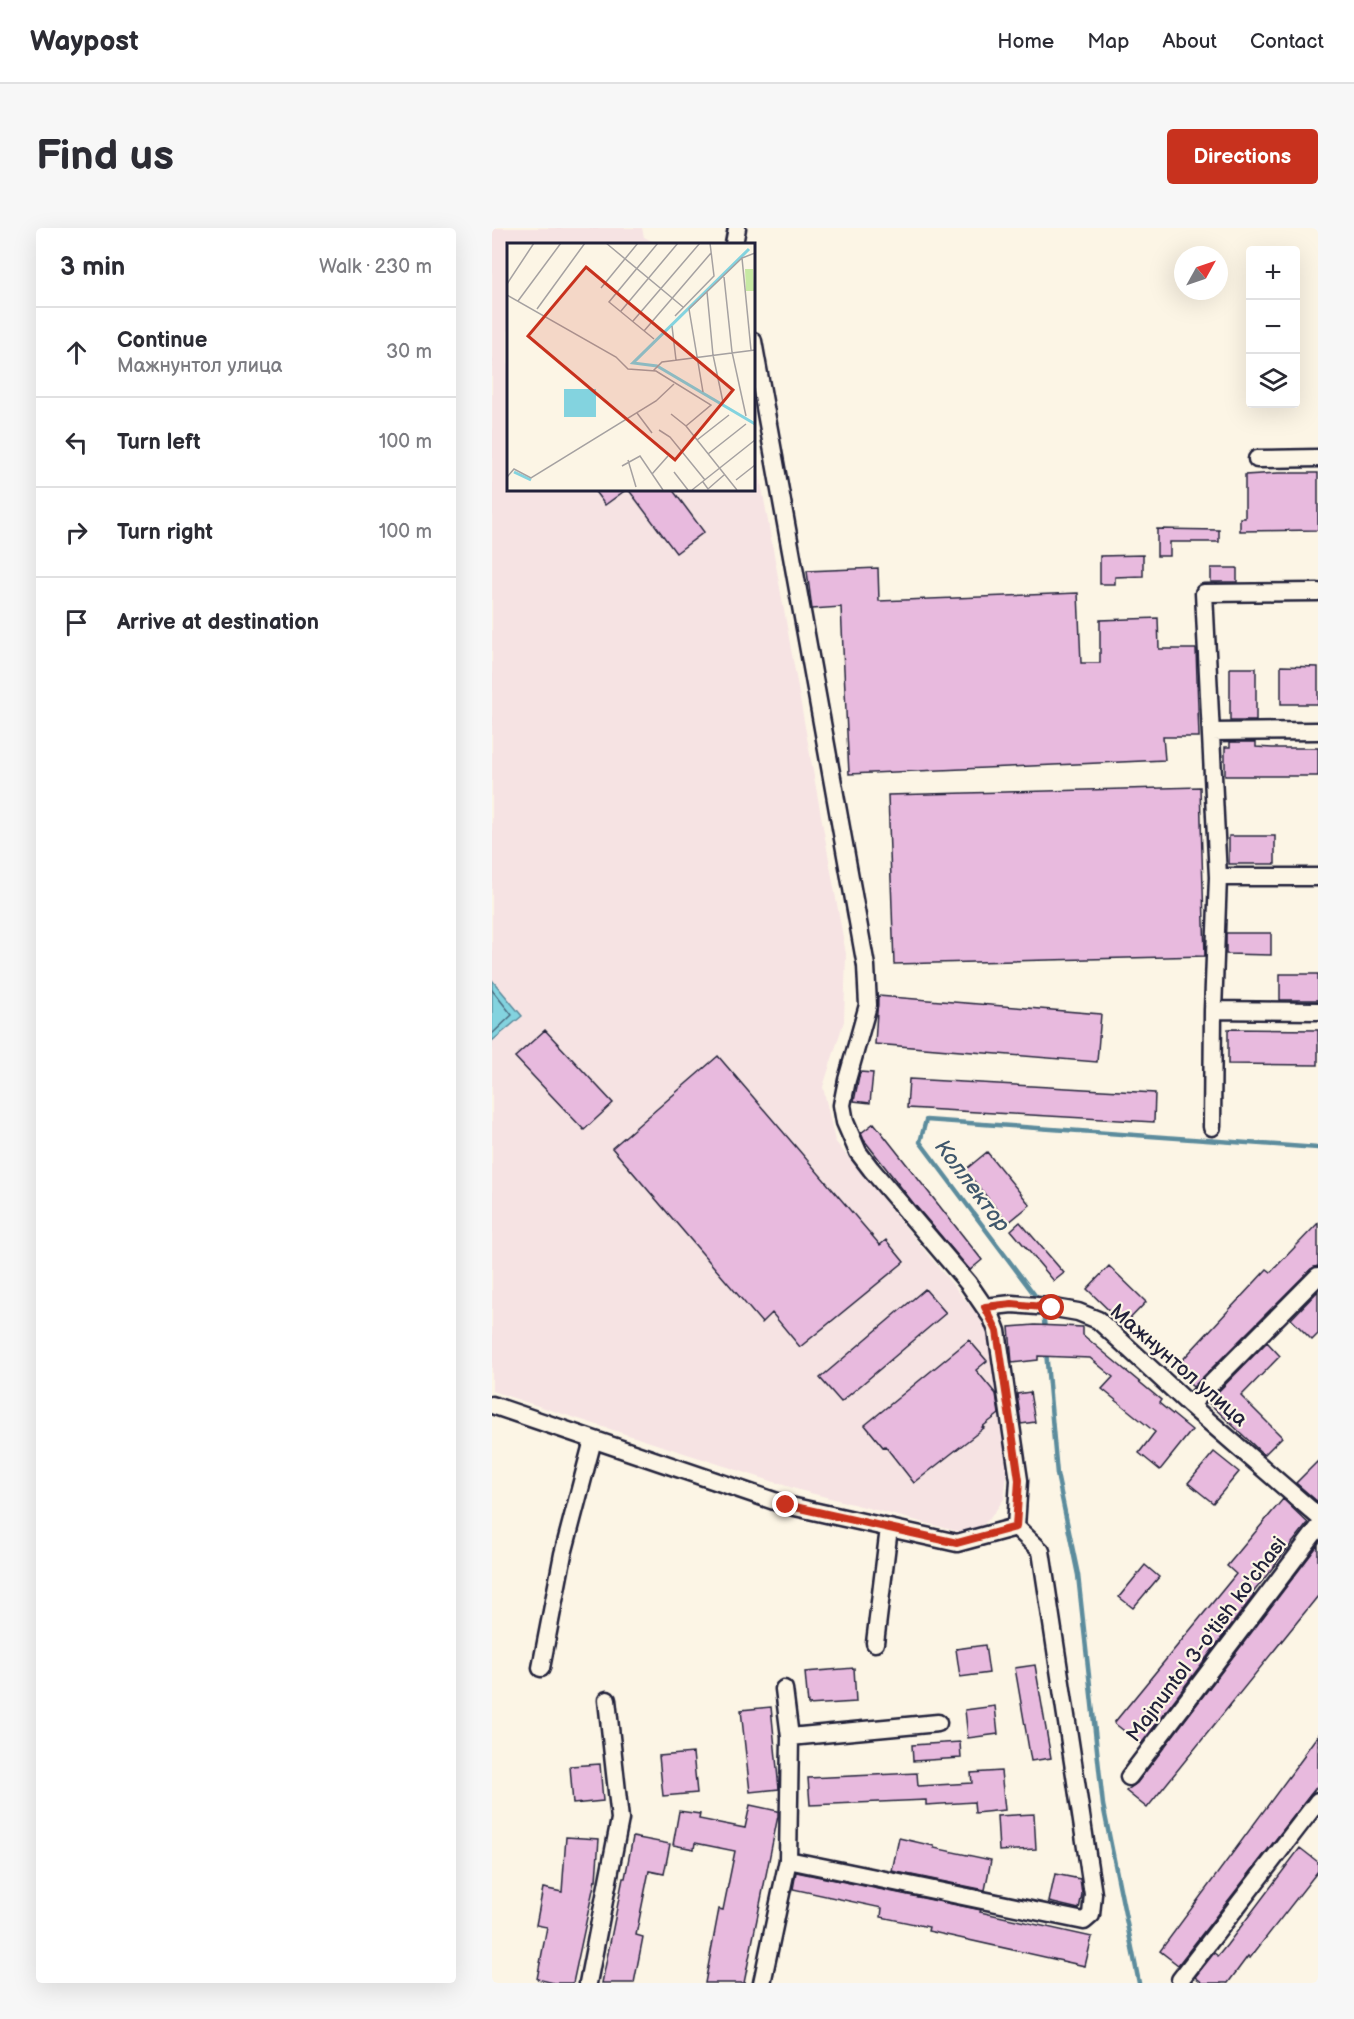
<!DOCTYPE html>
<meta charset="utf-8">
<style>
body{margin:0;font-family:"Balsamiq Sans",sans-serif;background:#f7f7f7;color:#2b2b33}
.controls{position:absolute;right:18px;top:18px;display:grid;overflow:hidden;border-radius:6px;box-shadow:0 6px 24px #0002}
.controls button{width:54px;height:54px;display:grid;place-items:center;padding:0;border:0;border-bottom:2px solid #e1e1e2;background:#fff;color:#2b2b33;font:30px sans-serif}
.compass{position:absolute;left:682px;top:18px;width:54px;height:54px;border-radius:50%;background:#fff;box-shadow:0 6px 24px #0002;rotate:50deg}
.stop{position:absolute;width:18px;height:18px;margin:-14px;border:4px solid #c8321e;border-radius:50%;background:#fff}
.stop.end{background:#c8321e;border-color:#fff;box-shadow:0 2px 6px #0008}
.list{margin:0;padding:0;list-style:none}
h2{display:flex;justify-content:space-between;align-items:center;height:78px;margin:0;padding:0 24px;font-size:26px}
h2 small{font-size:20px;font-weight:400;color:#7c7c81}
.list li{display:grid;grid-template-columns:39px 1fr auto;gap:18px;align-items:center;box-sizing:border-box;height:90px;padding:0 24px;border-top:2px solid #e1e1e2}
.list b{display:block;font-size:22px;white-space:nowrap}
.list p{margin:0;font-size:20px;white-space:nowrap;color:#7c7c81}
.list em{font-size:20px;font-style:normal;color:#7c7c81}
.icon{flex:none;width:33px;height:33px;fill:none;stroke:currentColor;stroke-width:2;stroke-linecap:round;stroke-linejoin:round}
.map{position:relative;flex:none;width:826px;height:1755px;overflow:hidden;border-radius:6px}
header{display:flex;align-items:center;gap:36px;box-sizing:border-box;height:84px;padding:0 30px;background:#fff;border-bottom:2px solid #e1e1e2}
header strong{font-size:28px}
nav{display:flex;gap:33px;margin-inline-start:auto;font-size:21px}
.intro{display:flex;align-items:center;justify-content:space-between;box-sizing:border-box;height:144px;padding:0 36px}
h1{margin:0;font-size:42px}
.button{padding:15px 27px;border-radius:6px;background:#c8321e;color:#fff;font-size:21px;font-weight:700}
main{display:flex;gap:36px;padding:0 36px}
aside{flex:1;background:#fff;border-radius:6px;box-shadow:0 6px 24px #0002}
.map>svg:first-child{display:block}
.built{fill:#f6e3e3}
.water{fill:#83d3df;stroke:#5c8c9d;stroke-width:1.5}
.lines{fill:none;stroke-linecap:round;stroke-linejoin:round}
.shore{stroke:#49697d;stroke-width:1.5}
.stream{stroke:#5c8c9d;stroke-width:4.5}
.building{fill:#e8bade;stroke:#22223b;stroke-width:1.5}
.minor-casing{stroke:#22223b;stroke-width:21}
.minor{stroke:#fcf5e5;stroke-width:16}
.route{stroke:#c8321e;stroke-width:8}
.labels{text-anchor:middle;stroke-width:4.5;stroke-linejoin:round;paint-order:stroke}
.street-label{font-size:21px;fill:#22223b;stroke:#fcf5e5}
.water-label{font-size:22px;font-style:italic;fill:#3f576c;stroke:#fcf5e5}
.inset-river{fill:none;stroke:#83d3df;stroke-width:3}
.inset-road{fill:none;stroke:#a5a1a1;stroke-width:1.5}
.view{fill:#c8321e;fill-opacity:0.15;stroke:#c8321e;stroke-width:3}
.inset-edge{fill:none;stroke:#22223b;stroke-width:3}
</style>
<header>
<strong>Waypost</strong>
<nav><a>Home</a><a>Map</a><a>About</a><a>Contact</a></nav>
</header>
<div class="intro"><h1>Find us</h1><a class="button">Directions</a></div>
<main>
<aside>
<h2>3 min<small>Walk · 230 m</small></h2>
<ul class="list">
<li><svg class="icon" aria-label="ahead" viewBox="0 0 24 24"><path d="M12 20V5M6 11l6-6 6 6"/></svg><div><b>Continue</b><p>Мажнунтол улица</p></div><em>30 m</em></li>
<li><svg class="icon" aria-label="left" viewBox="0 0 24 24"><path d="M17 20v-9H6M10 6l-5 5 5 5"/></svg><div><b>Turn left</b></div><em>100 m</em></li>
<li><svg class="icon" aria-label="right" viewBox="0 0 24 24"><path d="M7 20v-9h11M14 6l5 5-5 5"/></svg><div><b>Turn right</b></div><em>100 m</em></li>
<li><svg class="icon" aria-label="arrive" viewBox="0 0 24 24"><path d="M6 21V4h12l-3 4 3 4H6"/></svg><div><b>Arrive at destination</b></div></li>
</ul>
</aside>
<div class="map">
<svg width="826" height="1755" viewBox="0 0 826 1755">
<rect width="100%" height="100%" fill="#fcf5e5"/>
<filter id="ink" filterUnits="userSpaceOnUse"><feTurbulence type="fractalNoise" baseFrequency=".0167" numOctaves="2"/><feDisplacementMap in="SourceGraphic" scale="12" xChannelSelector="R" yChannelSelector="G"/><feConvolveMatrix kernelMatrix="1 2 1 2 8 2 1 2 1" color-interpolation-filters="sRGB"/></filter>
<g filter="url(#ink)">
<path class="built" d="M0 0H150L152 9 166 16H16V261H261V210L354 726 352 793 331 859 343 913 484 1085 503 1115 514 1182 516 1238 512 1271 499 1289 484 1304H468L307 1262 0 1163Z"/>
<path class="water" d="M0 752 30 788 0 813Z"/>
<g class="lines">
<path class="shore" d="M0 762 20 787 0 806"/>
<path class="stream" d="M548 1074 428 914 434 892 826 920
M551 1081 553 1103
M554 1123 565 1246 586 1347 611 1577 647 1755"/>
</g>
<path class="building" d="M786 245H826V302L748 303V290H753V247Z
M101 261H135L113 277Z
M136 261H180L212 304 184 325Z
M665 301 727 302V314H678V328H665Z
M651 327V348L623 349V356H608V328Z
M386 340 387 373 586 365 589 435H608V392L666 390 667 421H704L707 509H671L673 532 357 546 349 379 320 381 315 343Z
M719 340H745V354H719Z
M789 438 826 439V476H789Z
M738 440H764V493H738Z
M738 514H764V519L780 520H826V548H733V519H738Z
M708 559 713 728 402 736 396 567Z
M737 608H783V636H737Z
M734 705H779V727L734 726Z
M788 746H826V772H788Z
M386 768 609 786 605 834 383 816Z
M736 801 826 802V837L736 836Z
M53 802 121 875 92 902 23 829Z
M226 828 388 1017 394 1012 412 1034 308 1119 280 1085 270 1095 120 920Z
M368 844 381 845 378 875 362 873Z
M417 851 663 865 662 894 415 880Z
M382 895 490 1032 478 1042 422 976 372 912 369 905Z
M495 924 538 977 516 995 473 942Z
M528 994 572 1045 562 1053 519 1002Z
M826 995V1038L819 1041 701 1159 682 1141 775 1041 779 1044Z
M617 1038 654 1074 632 1097 595 1061Z
M433 1061 454 1085 349 1174 328 1150Z
M826 1063V1106L820 1112 799 1091Z
M543 1097 591 1099V1107L669 1172 667 1175 700 1202 668 1242 647 1225 663 1204 610 1161 621 1149 598 1130 546 1128V1132L520 1135 517 1099Z
M477 1112 495 1133 484 1142 504 1166 507 1186 490 1199 492 1200 422 1255 393 1218 391 1219 373 1197Z
M775 1114 788 1128 749 1168 790 1209 772 1227 716 1174Z
M538 1164 543 1194 529 1196 525 1166Z
M722 1224 747 1244 721 1275 696 1255Z
M826 1233V1274L804 1255Z
M791 1271 816 1295 760 1366 762 1367 649 1516 622 1495 744 1346 735 1338Z
M826 1317V1368L655 1580 634 1563 645 1555Z
M653 1337 667 1349 641 1380 627 1369Z
M493 1417 497 1445 468 1449 464 1421Z
M543 1437 559 1530 539 1533 523 1440Z
M362 1440 364 1474 316 1477 313 1444Z
M503 1478 506 1506 476 1510 473 1482Z
M279 1479 287 1561 258 1564 249 1482Z
M826 1507V1557L686 1737 668 1723 813 1527 812 1526Z
M468 1514 469 1530 421 1533 420 1517Z
M201 1525 205 1565 171 1568 167 1528Z
M108 1536 111 1573 81 1576 78 1538Z
M509 1543 513 1582 483 1585 482 1574 434 1577V1572L318 1577 316 1550 425 1545 426 1558 480 1555 479 1545Z
M258 1577 286 1583V1588L252 1755H213L227 1681 231 1682 243 1623 203 1615 202 1621 181 1617 187 1583 208 1586 207 1591 253 1600Z
M542 1586 544 1621 507 1623 505 1588Z
M74 1609 107 1611 104 1652H103L81 1755H62L45 1751 55 1699 44 1697 51 1660 70 1664Z
M141 1609 178 1616 172 1646 157 1643 144 1707 151 1709 142 1755H110L131 1650H133Z
M407 1610 442 1618V1620L499 1632 493 1662 400 1643Z
M808 1620 826 1634V1643L758 1730 756 1728 736 1755H711L703 1749 722 1725 726 1728 735 1717Z
M304 1644 489 1682 488 1684 600 1709 593 1738 436 1703 437 1699 389 1689 390 1680 301 1661Z
M563 1646 588 1651 590 1666 587 1681 557 1674Z"/>
<g class="lines">
<defs>
<path id="minor" d="M242 16 245 0
M261 113 374 738 376 777 355 852 350 877 353 894 366 924 379 941 476 1055 500 1090 505 1103 527 1252 524 1299 549 1323 601 1666 599 1687 592 1693 296 1632
M765 231 826 230
M719 504 826 503
M726 649H826
M721 782 826 783
M720 899 721 782 726 649 712 365 826 364
M493 1079 520 1076 557 1079 586 1084 606 1092 698 1177 826 1288
M0 1177 294 1277 465 1315 524 1299
M698 1177 826 1048
M383 1415 397 1300
M49 1440 71 1326 101 1212
M298 1509 446 1495
M637 1549 826 1300
M688 1752 826 1573
M96 1755 128 1591 115 1472
M270 1755 296 1632 298 1509 292 1461"/>
</defs>
<use href="#minor" class="minor-casing"/>
<use href="#minor" class="minor"/>
</g>
</g>
<g class="lines" filter="url(#ink)">
<path class="route" d="M294 1277 465 1315 524 1299 527 1252 505 1103 493 1079 520 1076 560 1080"/>
</g>
<g class="labels">
<g class="street-label">
<text transform="translate(687 1137) rotate(41)" y="7">Мажнунтол улица</text>
<text transform="translate(714 1411) rotate(-53)" y="7">Majnuntol 3-o'tish ko'chasi</text>
</g>
<g class="water-label">
<text transform="translate(481 957) rotate(53)" y="8">Коллектор</text>
</g>
</g>
<g transform="translate(15 15)">
<rect width="248" height="248" fill="#fcf5e5"/>
<path d="M238 26H246L247 48H239Z" fill="#c7e9a3"/>
<path d="M57 146H89V174H57Z" fill="#83d3df"/>
<path class="inset-river" d="M242 6 126 120 150 123 248 181M7 229 24 237"/>
<path class="inset-road" d="M99 0 176 64M217 34 225 109 239 173M0 41 27 0M94 45 131 0M200 49 206 112 216 159M0 52 109 114 121 126 149 128 204 162 179 183M11 58 54 0M30 66 78 0M114 68 171 0M168 73 207 33 203 0M126 78 193 0M165 83 169 117M137 88 204 10M147 96 102 59 151 0M244 107 235 15 248 10M146 128 155 119 248 107M196 149 182 66 235 15M130 170 145 190M164 171 179 183 230 247M152 187 163 194 198 237M190 197 222 172M201 211 239 181M121 217 129 244M115 223 133 213 156 247M167 229 181 247M145 231 161 213M0 234 7 226 24 235 149 158 167 141M229 237 248 222M196 239 201 246 217 232M185 247 248 197"/>
<path class="view" d="M79 24 226 147 168 217 21 93Z"/>
<rect width="248" height="248" class="inset-edge"/>
</g>
</svg>
<div class="controls">
<button>+</button>
<button>−</button>
<button><svg class="icon" aria-label="layers" viewBox="0 0 24 24"><path d="M12 4l9 5-9 5-9-5zM3 14l9 5 9-5"/></svg></button>
</div>
<svg class="compass" viewBox="-18 -18 36 36"><path d="M0-13l5 13h-10z" fill="#e53935"/><path d="M0 13l5-13h-10z" fill="#7c7c81"/></svg>
<div class="stop" style="left:560px;top:1080px"></div>
<div class="stop end" style="left:294px;top:1277px"></div>
</div>
</main>
